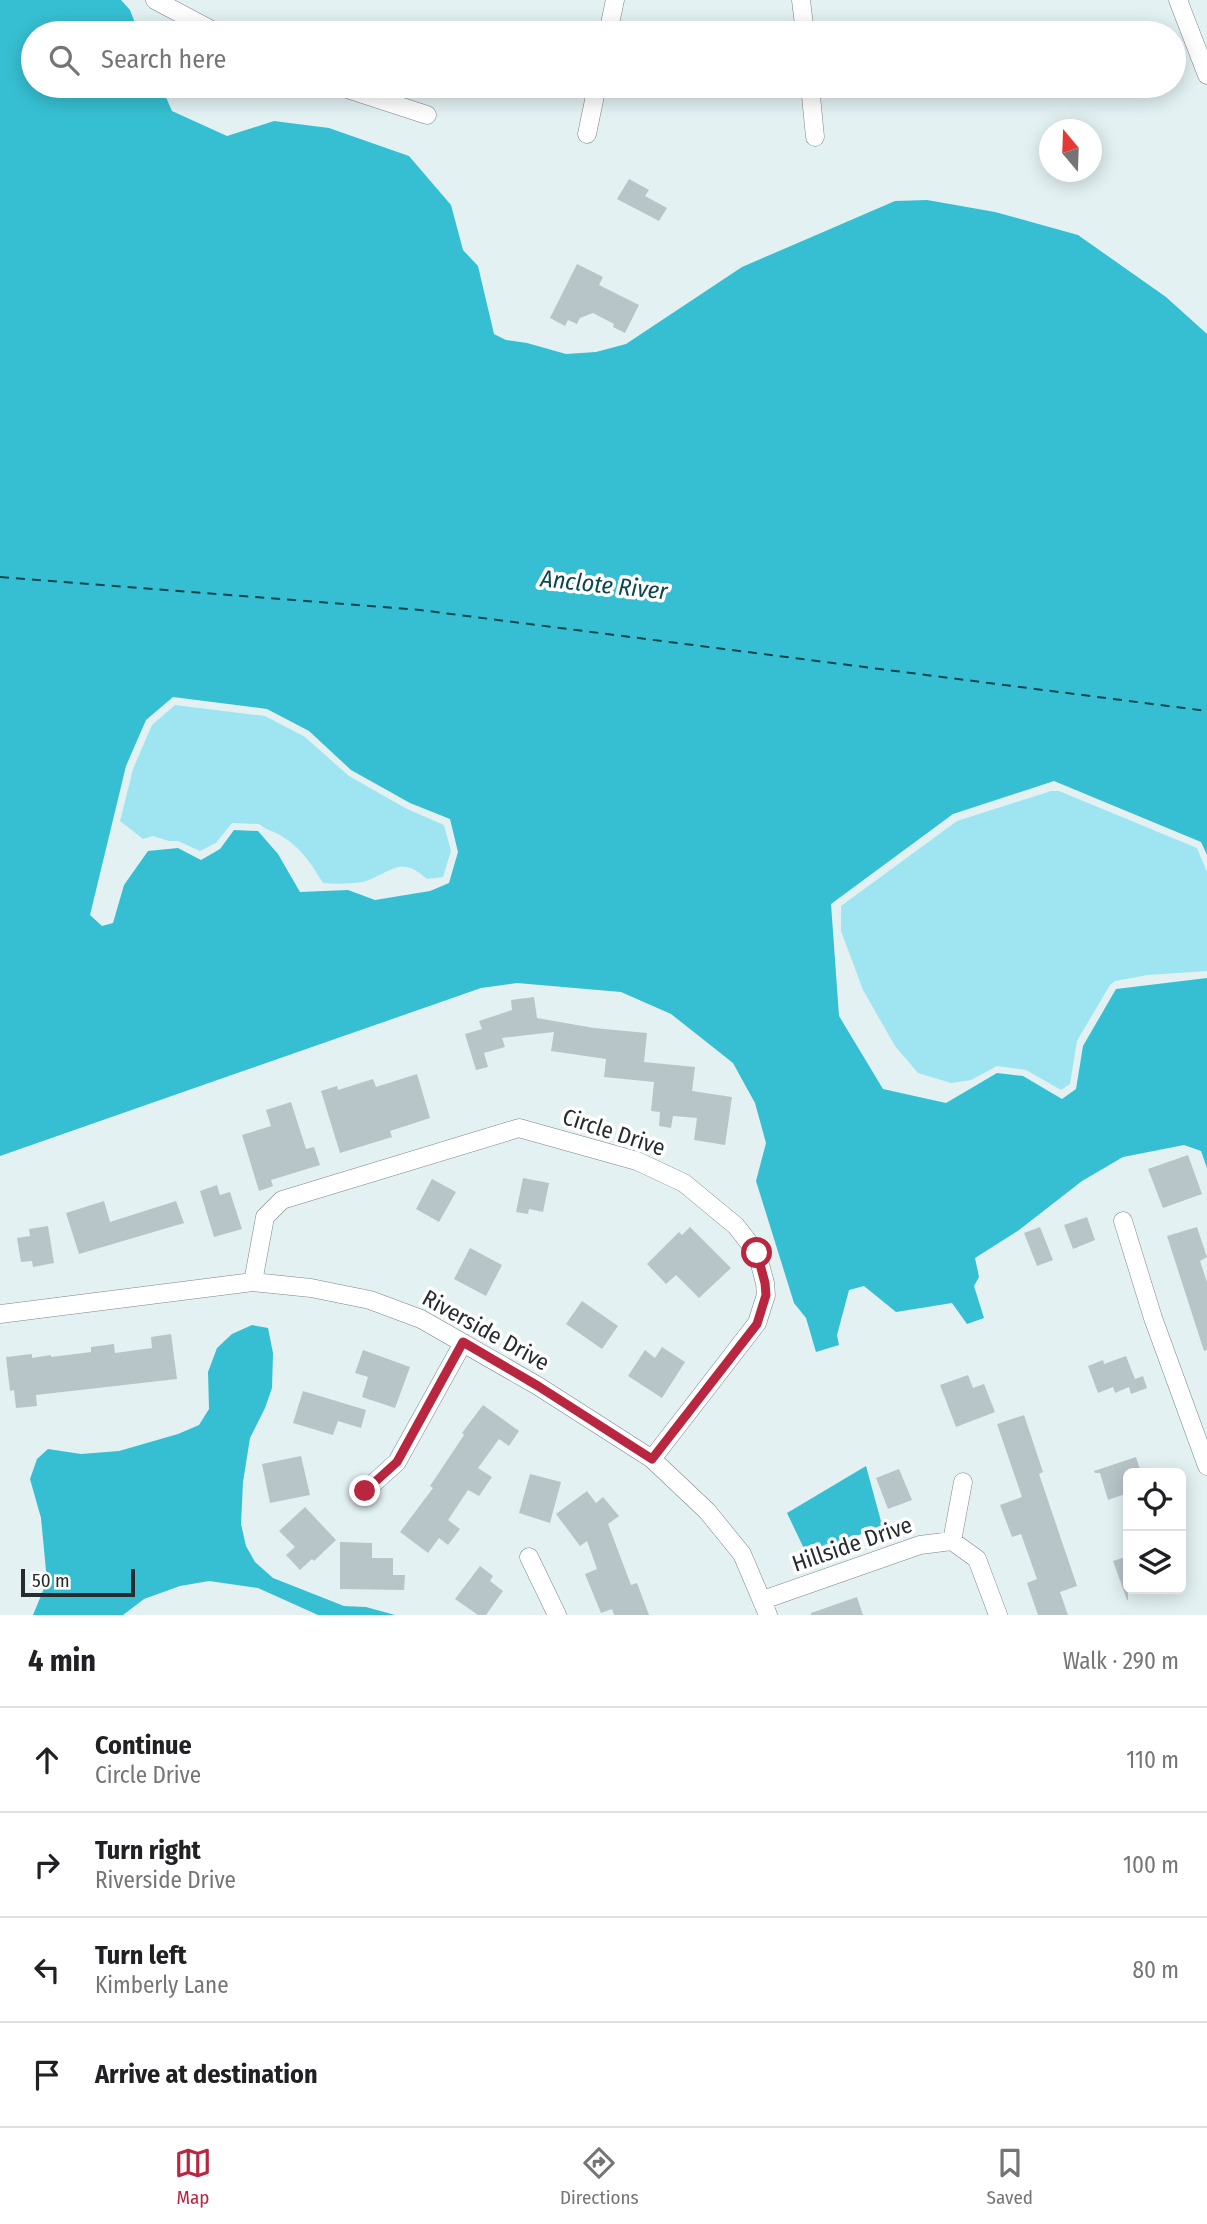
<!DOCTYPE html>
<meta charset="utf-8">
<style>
body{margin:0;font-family:"Fira Sans Condensed",sans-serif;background:#f2f2f2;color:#202124}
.controls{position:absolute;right:21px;bottom:21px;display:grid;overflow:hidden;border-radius:10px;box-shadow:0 4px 18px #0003}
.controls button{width:63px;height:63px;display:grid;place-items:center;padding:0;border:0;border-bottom:2px solid #e0e0e0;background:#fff;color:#202124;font:35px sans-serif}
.compass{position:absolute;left:1039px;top:119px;width:63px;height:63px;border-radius:50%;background:#fff;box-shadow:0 4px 18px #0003;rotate:341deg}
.scale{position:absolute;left:21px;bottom:18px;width:114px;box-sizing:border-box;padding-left:7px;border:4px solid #262c2d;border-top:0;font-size:19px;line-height:24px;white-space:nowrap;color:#262c2d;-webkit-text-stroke:5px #fff;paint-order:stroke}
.stop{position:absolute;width:21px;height:21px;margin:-16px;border:5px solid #b82640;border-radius:50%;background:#fff}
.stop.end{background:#b82640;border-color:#fff;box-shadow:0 2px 7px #0008}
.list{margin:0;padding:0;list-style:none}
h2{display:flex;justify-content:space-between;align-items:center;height:91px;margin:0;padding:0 28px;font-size:30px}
h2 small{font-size:23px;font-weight:400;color:#757577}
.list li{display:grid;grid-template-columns:46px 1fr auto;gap:21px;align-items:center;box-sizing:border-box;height:105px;padding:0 28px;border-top:2px solid #e0e0e0}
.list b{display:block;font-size:26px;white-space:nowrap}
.list p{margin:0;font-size:23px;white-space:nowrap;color:#757577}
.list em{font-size:23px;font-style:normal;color:#757577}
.icon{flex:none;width:38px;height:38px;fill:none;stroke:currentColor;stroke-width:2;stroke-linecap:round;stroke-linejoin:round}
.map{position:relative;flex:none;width:1207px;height:1615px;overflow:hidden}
.search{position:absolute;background:#fff;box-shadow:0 4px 18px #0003;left:21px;right:21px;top:21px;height:77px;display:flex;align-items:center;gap:18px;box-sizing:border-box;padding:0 24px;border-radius:38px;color:#757577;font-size:26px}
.sheet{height:511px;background:#fff}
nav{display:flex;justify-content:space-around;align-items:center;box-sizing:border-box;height:98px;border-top:2px solid #e0e0e0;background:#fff;font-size:19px;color:#757577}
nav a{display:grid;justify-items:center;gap:4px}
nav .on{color:#b82640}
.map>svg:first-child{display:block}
.green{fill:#9fe5f1}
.water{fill:#36bfd2;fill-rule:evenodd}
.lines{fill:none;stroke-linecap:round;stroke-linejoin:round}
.ferry{stroke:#0a464e;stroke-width:2;stroke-dasharray:9 7;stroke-linecap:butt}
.building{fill:#b8c5c8}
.minor-casing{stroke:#798688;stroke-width:19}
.minor{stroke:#fff;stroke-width:18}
.route{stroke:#b82640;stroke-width:9}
.labels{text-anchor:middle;stroke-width:7;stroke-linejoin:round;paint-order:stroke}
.street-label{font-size:23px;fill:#262c2d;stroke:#fff}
.water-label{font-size:24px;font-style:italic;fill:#0a464e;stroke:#fff}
</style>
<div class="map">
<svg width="1207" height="1615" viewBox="0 0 1207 1615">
<rect width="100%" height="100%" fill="#e3f1f3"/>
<path class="green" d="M175 705 265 716 305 737 349 776 407 809 444 825 451 851 443 877 427 879C399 853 389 875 362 882 349 884 335 884 323 883 313 867 301 847 283 837 275 831 267 831 259 824L232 823 216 843 200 851 178 841H169L153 836 143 839 120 821 133 769 152 725Z
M1051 791H1059L1197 848 1207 872V971L1148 975 1115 981 1110 985 1077 1041 1070 1084 1061 1090 1026 1070 997 1066 971 1080 951 1083 918 1073 895 1046 863 990 841 931V906L957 821Z"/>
<path class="water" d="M0 0H121L130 10 139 33H33V86H161L172 111 227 136 274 121 329 128 409 156 451 205 463 250 478 266 494 334 506 340 527 343 566 354 596 352 626 344 742 267 895 201 927 200 995 212 1078 235 1166 297 1207 334V855L1201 842 1054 781 953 814 831 904 839 1016 883 1089 946 1103 997 1073 1023 1076 1062 1099 1076 1089 1083 1046 1116 989 1207 978V1168L1201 1151 1184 1145 1123 1157 1082 1181 1019 1230 975 1258 979 1277 974 1286 984 1318 967 1324 952 1303 896 1312 864 1286 849 1290 837 1335 839 1345 816 1352 806 1318 794 1303 756 1181 766 1143 755 1103 733 1063 671 1014 621 992 517 983 481 988 0 1156ZM173 697 267 709 309 731 351 770 410 803 450 819 458 852 449 883 430 891 375 900 348 890 300 892 278 854 258 831 234 830 220 849 201 860 178 848 148 851 124 885 113 923 102 926 90 915 126 766 146 720Z
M252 1325 268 1328 273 1353 272 1388 265 1408 250 1438 243 1482 241 1524 246 1546 255 1562 273 1578 344 1606 366 1607 395 1615H318L258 1588 209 1581 180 1586 144 1599 123 1615H33L47 1581 41 1518 30 1479 37 1459 48 1449 81 1454 119 1451 178 1434 199 1425 209 1409 208 1372 217 1348 232 1334Z
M866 1466 882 1525 808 1557 787 1513Z"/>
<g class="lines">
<path class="ferry" d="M0 577 420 610 1207 711"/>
</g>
<path class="building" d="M629 179 649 190 645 196 667 208 659 221 617 199Z
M577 264 603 277 599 285 639 305 625 333 613 327 614 324 593 313 580 318 577 324 568 320 565 326 550 318Z
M534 997 537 1018 594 1028 647 1033 644 1062 695 1067 692 1091 732 1097 725 1145 694 1140 697 1118 673 1116 671 1128 659 1126 660 1112 651 1111 654 1082 604 1077 606 1059 551 1051 554 1032 502 1038 505 1047 484 1053 488 1067 476 1070 465 1034 482 1029 479 1021 512 1010 511 1000Z
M417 1074 430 1118 390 1131 392 1137 340 1153 321 1091 337 1086 338 1090 373 1079 376 1087Z
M291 1102 306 1149 314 1147 320 1165 271 1180 273 1186 259 1191 242 1135 271 1126 266 1110Z
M1188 1155 1202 1194 1163 1208 1148 1169Z
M523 1178 549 1183 543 1212 529 1209 528 1214 516 1212Z
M432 1179 456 1192 439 1222 416 1209Z
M217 1185 220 1195 230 1192 242 1229 214 1237 200 1191Z
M104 1201 110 1222 176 1201 184 1223 79 1254 66 1213Z
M1087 1217 1095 1240 1073 1249 1064 1225Z
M48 1226 54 1263 33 1267 32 1261 21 1262 17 1238 30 1236 29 1229Z
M690 1227 731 1268 699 1298 676 1275 666 1284 647 1264 679 1232 682 1235Z
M1040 1227 1053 1260 1037 1266 1024 1233Z
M1197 1227 1207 1257 1200 1261 1207 1282V1350L1204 1351 1167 1236Z
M470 1248 502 1265 486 1296 454 1279Z
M582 1301 618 1326 602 1349 566 1324Z
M171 1334 177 1379 36 1395 37 1406 16 1408 14 1390 10 1391 6 1357 32 1354V1358L51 1355V1357L91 1352V1347L114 1344 115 1353 152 1348 151 1337Z
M662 1347 685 1362 662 1398 628 1376 645 1350 655 1358Z
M363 1350 410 1367 395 1408 362 1397 368 1377 355 1373Z
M1126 1356 1135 1379 1143 1376 1147 1388 1131 1394 1129 1387 1115 1393 1113 1387 1098 1393 1088 1366 1103 1360 1104 1364Z
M968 1375 973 1388 984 1384 995 1412 956 1427 940 1385Z
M303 1391 366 1410 361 1428 338 1421 333 1435 293 1423Z
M483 1405 519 1431 509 1446 499 1439 478 1468 492 1477 479 1496 468 1490 448 1520 460 1529 448 1545 439 1538 428 1553 400 1532 433 1488 430 1486 464 1435 462 1433Z
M1024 1415 1043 1472 1039 1474 1077 1586 1060 1592 1068 1615H1038L1027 1583 1037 1579 1021 1534 1012 1537 1000 1505 1022 1497 997 1424Z
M301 1456 310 1495 270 1503 262 1464Z
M1136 1457 1141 1473H1128V1493L1108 1500 1100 1473H1095L1094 1471Z
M899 1469 912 1500 888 1509 876 1478Z
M530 1474 561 1482 550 1523 519 1513Z
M587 1491 596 1503 603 1497 619 1516 608 1524 631 1585 637 1583 649 1615H614L612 1609 601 1613 585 1574 597 1569 587 1541 580 1546 556 1514Z
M305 1507 336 1540 314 1561 312 1559 300 1570 286 1555 295 1547 279 1531Z
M340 1542 372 1543V1558H393V1575H405L404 1590 340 1589Z
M1128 1556V1600H1127L1113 1561Z
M480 1566 493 1576 490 1581 503 1591 486 1615H478L455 1599Z
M857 1597 863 1615H811V1613Z"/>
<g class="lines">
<defs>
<path id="minor" d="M155 0 217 33
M801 0 805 33
M1178 0 1207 75
M608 33 615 0
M338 86 427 115
M810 86 815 137
M587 134 597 86
M1123 1221 1153 1318 1207 1466
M253 1282 265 1217 282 1200 519 1128 637 1161 684 1183 736 1226 757 1253 765 1283 766 1295 757 1323 652 1459
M0 1314 253 1282 311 1288 370 1300 421 1319 538 1386 652 1459 707 1511 742 1554 768 1615
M365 1491 397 1462 463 1343
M952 1541 963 1482
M529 1557 557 1615
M763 1600 920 1545 952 1541 977 1559 998 1615"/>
</defs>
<use href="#minor" class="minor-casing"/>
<use href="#minor" class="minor"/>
</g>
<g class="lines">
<path class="route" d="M365 1491 397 1462 463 1342 538 1386 652 1459 757 1324 766 1295 765 1283 757 1253"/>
</g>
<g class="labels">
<g class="street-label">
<text transform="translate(614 1132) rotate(18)" y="8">Circle Drive</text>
<text transform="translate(486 1330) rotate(29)" y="8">Riverside Drive</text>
<text transform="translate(852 1544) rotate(-19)" y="8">Hillside Drive</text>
</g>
<g class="water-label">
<text transform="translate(604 585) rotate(6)" y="8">Anclote River</text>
</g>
</g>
</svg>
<div class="controls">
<button><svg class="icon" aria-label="locate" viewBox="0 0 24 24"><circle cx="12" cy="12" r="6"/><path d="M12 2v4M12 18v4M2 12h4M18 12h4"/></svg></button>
<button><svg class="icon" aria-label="layers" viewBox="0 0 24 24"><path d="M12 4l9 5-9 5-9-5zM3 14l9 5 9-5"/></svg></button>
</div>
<svg class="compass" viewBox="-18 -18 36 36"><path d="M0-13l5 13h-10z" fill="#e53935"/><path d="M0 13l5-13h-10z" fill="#757577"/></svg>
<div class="scale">50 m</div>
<div class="stop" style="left:757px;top:1253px"></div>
<div class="stop end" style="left:365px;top:1491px"></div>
<div class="search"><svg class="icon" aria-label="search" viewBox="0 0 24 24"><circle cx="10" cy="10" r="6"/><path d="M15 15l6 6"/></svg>Search here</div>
</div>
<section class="sheet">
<h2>4 min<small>Walk · 290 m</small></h2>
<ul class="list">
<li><svg class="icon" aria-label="ahead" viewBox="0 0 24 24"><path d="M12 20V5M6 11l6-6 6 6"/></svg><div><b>Continue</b><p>Circle Drive</p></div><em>110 m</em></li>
<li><svg class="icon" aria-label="right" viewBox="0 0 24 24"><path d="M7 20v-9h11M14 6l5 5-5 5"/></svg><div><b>Turn right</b><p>Riverside Drive</p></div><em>100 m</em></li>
<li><svg class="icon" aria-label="left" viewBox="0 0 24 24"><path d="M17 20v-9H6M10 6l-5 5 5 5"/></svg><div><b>Turn left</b><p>Kimberly Lane</p></div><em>80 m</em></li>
<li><svg class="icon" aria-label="arrive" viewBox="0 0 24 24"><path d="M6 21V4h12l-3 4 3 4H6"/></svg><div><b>Arrive at destination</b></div></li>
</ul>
</section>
<nav>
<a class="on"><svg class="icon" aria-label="map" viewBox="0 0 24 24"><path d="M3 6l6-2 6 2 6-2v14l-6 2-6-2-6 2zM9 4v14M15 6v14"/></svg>Map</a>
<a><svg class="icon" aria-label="directions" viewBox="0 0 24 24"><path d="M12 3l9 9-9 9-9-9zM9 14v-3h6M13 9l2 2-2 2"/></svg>Directions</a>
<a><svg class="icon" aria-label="saved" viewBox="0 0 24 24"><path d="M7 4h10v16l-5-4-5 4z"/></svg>Saved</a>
</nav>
